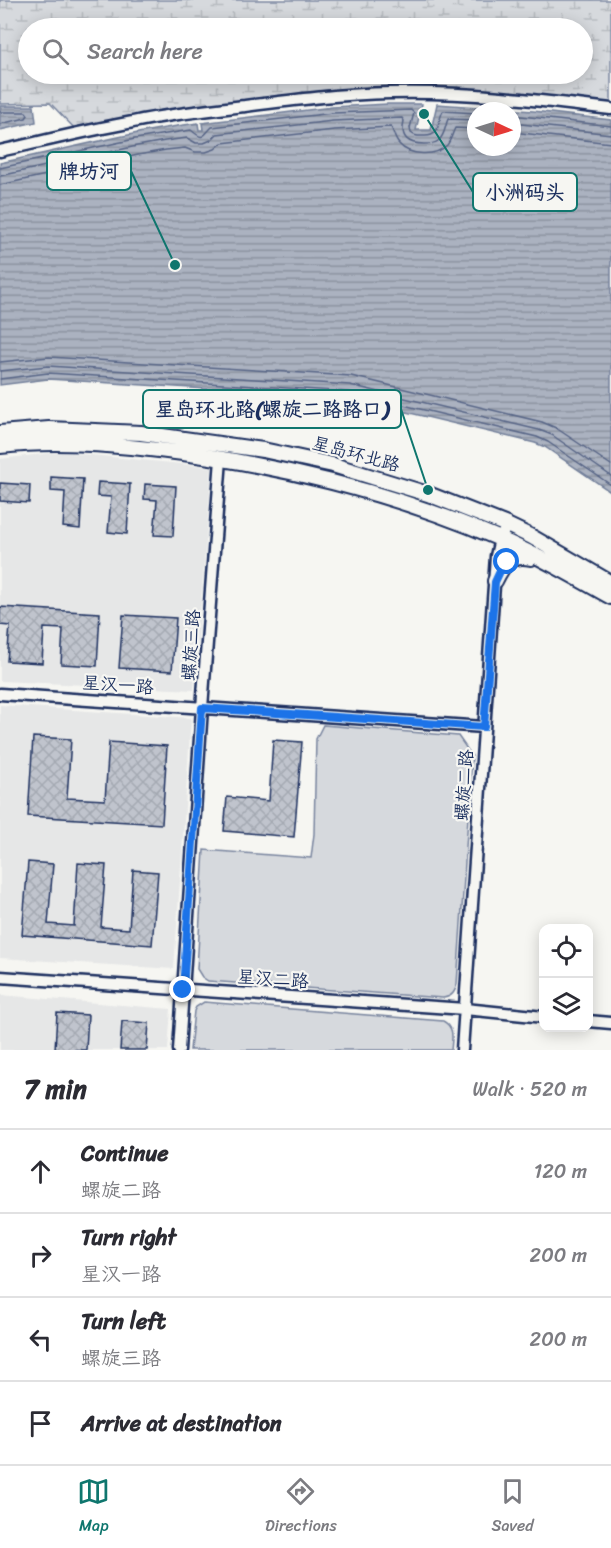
<!DOCTYPE html>
<meta charset="utf-8">
<style>
body{margin:0;font-family:Sriracha,"LXGW WenKai TC",sans-serif;background:#f2f2f3;color:#2b2b33}
.controls{position:absolute;right:18px;bottom:18px;display:grid;overflow:hidden;border-radius:12px;box-shadow:0 3px 15px #0003}
.controls button{width:54px;height:54px;display:grid;place-items:center;padding:0;border:0;border-bottom:2px solid #e1e1e2;background:#fff;color:#2b2b33;font:30px sans-serif}
.compass{position:absolute;left:467px;top:102px;width:54px;height:54px;border-radius:50%;background:#fff;box-shadow:0 3px 15px #0003;rotate:94deg}
.stop{position:absolute;width:18px;height:18px;margin:-14px;border:4px solid #1a73e8;border-radius:50%;background:#fff}
.stop.end{background:#1a73e8;border-color:#fff;box-shadow:0 2px 6px #0008}
.list{margin:0;padding:0;list-style:none}
h2{display:flex;justify-content:space-between;align-items:center;height:78px;margin:0;padding:0 24px;font-size:26px}
h2 small{font-size:20px;font-weight:400;color:#7c7c81}
.list li{display:grid;grid-template-columns:39px 1fr auto;gap:18px;align-items:center;box-sizing:border-box;height:84px;padding:0 24px;border-top:2px solid #e1e1e2}
.list b{display:block;font-size:22px;white-space:nowrap}
.list p{margin:0;font-size:20px;white-space:nowrap;color:#7c7c81}
.list em{font-size:20px;font-style:normal;color:#7c7c81}
.icon{flex:none;width:33px;height:33px;fill:none;stroke:currentColor;stroke-width:2;stroke-linecap:round;stroke-linejoin:round}
.map{position:relative;flex:none;width:611px;height:1050px;overflow:hidden}
.search{position:absolute;background:#fff;box-shadow:0 3px 15px #0003;left:18px;right:18px;top:18px;height:66px;display:flex;align-items:center;gap:15px;box-sizing:border-box;padding:0 21px;border-radius:33px;color:#7c7c81;font-size:22px}
.sheet{height:414px;background:#fff}
nav{display:flex;justify-content:space-around;align-items:center;box-sizing:border-box;height:84px;border-top:2px solid #e1e1e2;background:#fff;font-size:16px;color:#7c7c81}
nav a{display:grid;justify-items:center;gap:3px}
nav .on{color:#0f766e}
.map>svg:first-child{display:block}
.built{fill:#e6e7e7}
.green{fill:#d6d9dd;stroke:#78849e;stroke-width:1.5}
.wetland{fill:url(#wetland-marsh);stroke:#78849e;stroke-width:1.5;fill-rule:evenodd}
.water{fill:url(#water-rules);stroke:#717e99;stroke-width:1.5;fill-rule:evenodd}
.lines{fill:none;stroke-linecap:round;stroke-linejoin:round}
.shore{stroke:#556385;stroke-width:1.5}
.building{fill:url(#building-cross-hatch);stroke:#1b2f5e;stroke-width:1.5}
.minor-casing{stroke:#1b2f5e;stroke-width:15}
.major-casing{stroke:#1b2f5e;stroke-width:18}
.minor{stroke:#f6f6f2;stroke-width:10}
.major{stroke:#f6f6f2;stroke-width:14}
.route{stroke:#1a73e8;stroke-width:8}
.labels{text-anchor:middle;stroke-width:4.5;stroke-linejoin:round;paint-order:stroke}
.street-label{font-size:18px;fill:#1b2f5e;stroke:#f6f6f2}
.leader{fill:none;stroke:#0f766e;stroke-width:2}
.callout-dot{fill:#0f766e;stroke:#f6f6f2;stroke-width:2}
.callout{fill:#f6f6f2;stroke:#0f766e;stroke-width:2}
.callout-label{font-size:20px;text-anchor:middle;font-weight:bold;fill:#1b2f5e}
</style>
<div class="map">
<svg width="611" height="1050" viewBox="0 0 611 1050">
<defs>
<pattern id="wetland-marsh" width="20" height="14" patternUnits="userSpaceOnUse" patternTransform="scale(1.5)"><rect width="20" height="14" fill="#d6d9dd"/><path d="M1 5h8M5 5V1M11 12h8M15 12V8" fill="none" stroke="#b7bbc0"/></pattern>
<pattern id="water-rules" width="6" height="5" patternUnits="userSpaceOnUse" patternTransform="scale(1.5)"><rect width="6" height="5" fill="#abb2c0"/><path d="M0 2.5h6" fill="none" stroke="#8a919f"/></pattern>
<pattern id="building-cross-hatch" width="8" height="8" patternUnits="userSpaceOnUse" patternTransform="scale(1.5)"><rect width="8" height="8" fill="#c0c4cd"/><path d="M0 0l8 8M0 8l8-8" fill="none" stroke="#a4a9b2"/></pattern>
</defs>
<rect width="100%" height="100%" fill="#f6f6f2"/>
<filter id="ink" filterUnits="userSpaceOnUse"><feTurbulence type="fractalNoise" baseFrequency=".0167" numOctaves="2"/><feDisplacementMap in="SourceGraphic" scale="12" xChannelSelector="R" yChannelSelector="G"/><feConvolveMatrix kernelMatrix="1 2 1 2 8 2 1 2 1" color-interpolation-filters="sRGB"/></filter>
<g filter="url(#ink)">
<path class="built" d="M61 452 212 467 194 690 0 681V459Z
M0 705 191 718 174 969 0 958Z
M0 995 171 1009 168 1050H0Z"/>
<path class="green" d="M323 725 458 736 472 756 457 984C455 992 452 997 443 998L208 981 202 977 197 969 204 850 311 858 314 834 316 739Z
M204 1002 443 1021C455 1027 452 1039 451 1050H190L194 1011 196 1007Z"/>
<path class="wetland" d="M0 0H611V105L429 89 77 131 50 103 0 104ZM28 28H582V74H28Z"/>
<path class="water" d="M388 104H422L416 130H431L437 104 533 111 611 120V492L545 447 535 443 348 398 48 379 0 385V163C66 149 131 132 198 123L199 130H203L202 123 332 107ZM476 111H512V147H476Z
M0 106H34L36 122 0 130Z"/>
<g class="lines">
<path class="shore" d="M0 112H26L28 115 26 118 0 124
M512 115 611 126
M512 123 611 134
M512 132 611 143
M0 168 135 139 191 130C204 141 202 137 212 127L333 113 411 110 414 113 410 128 411 133C416 137 419 136 425 136 441 136 437 122 443 111L476 113
M0 176 137 146 165 141 187 138 196 143H204L211 140 217 134 333 121 402 118 404 121C400 138 408 144 424 144 429 144 434 144 438 141 445 136 445 126 448 119L476 120
M0 185 138 155 166 150 185 148 195 152H206L215 149 222 143 334 130 391 127C394 132 394 139 399 144 409 156 436 157 447 145 451 140 452 134 455 128L476 129
M0 362 49 357 351 376 542 422 556 428 611 465
M0 371 48 366 350 385 539 430 552 435 611 476
M0 379 48 373 349 392 537 437 548 442 611 485"/>
</g>
<path class="building" d="M51 477 83 479 80 529 63 527 65 492 51 491Z
M98 482 130 484 127 534 108 532 111 497 97 496Z
M0 483 30 485 29 503 0 501Z
M145 484 176 486 173 536 154 535 157 500 144 499Z
M0 607 100 613 97 666 61 664 63 629 44 628 42 663 7 661 10 626 0 625Z
M123 615 176 618 172 671 119 668Z
M33 737 71 739 67 798 105 800 109 742 167 746 162 824 28 816Z
M273 740 302 742 294 837 224 831 227 797 269 801Z
M28 862 53 864 48 924 74 926 78 863 106 865 101 927 129 929 133 870 158 872 152 945 22 935Z
M57 1013 88 1015 86 1050H55Z
M122 1021 149 1023 147 1050H120Z"/>
<g class="lines">
<defs>
<path id="minor" d="M0 151C44 141 88 130 133 122 170 114 208 110 245 106 293 100 341 94 390 93 464 91 538 100 611 109
M0 694 484 727
M0 977 465 1009 544 1017
M588 1021 611 1023
M179 1050 202 708 221 459
M462 1050 496 556 500 539 507 525"/>
<path id="major" d="M0 433 49 429 141 433 263 450 333 465 428 494 507 525 532 537 611 583
M0 446C53 440 106 444 159 450 272 463 394 493 498 538 537 555 574 576 611 597
M495 581C503 565 510 553 531 558"/>
</defs>
<use href="#minor" class="minor-casing"/>
<use href="#major" class="major-casing"/>
<use href="#minor" class="minor"/>
<use href="#major" class="major"/>
</g>
</g>
<g class="lines" filter="url(#ink)">
<path class="route" d="M183 990 202 708 484 727 495 582 502 567 507 562"/>
</g>
<g class="labels">
<g class="street-label">
<text transform="translate(356 454) rotate(15)" y="6">星岛环北路</text>
<text transform="translate(191 645) rotate(-86)" y="6">螺旋三路</text>
<text transform="translate(118 685) rotate(4)" y="6">星汉一路</text>
<text transform="translate(464 785) rotate(-86)" y="6">螺旋二路</text>
<text transform="translate(273 979) rotate(4)" y="6">星汉二路</text>
</g>
</g>
<path class="leader" d="M175 265L131 171M424 114L473 192M428 490L401 409"/>
<g class="callout-dot">
<circle cx="175" cy="265" r="6"/>
<circle cx="424" cy="114" r="6"/>
<circle cx="428" cy="490" r="6"/>
</g>
<g class="callout">
<rect x="47" y="152" width="84" height="38" rx="6"/>
<rect x="473" y="173" width="104" height="38" rx="6"/>
<rect x="143" y="390" width="258" height="38" rx="6"/>
</g>
<g class="callout-label">
<text x="89" y="178">牌坊河</text>
<text x="525" y="199">小洲码头</text>
<text x="272" y="416">星岛环北路(螺旋二路路口)</text>
</g>
</svg>
<div class="controls">
<button><svg class="icon" aria-label="locate" viewBox="0 0 24 24"><circle cx="12" cy="12" r="6"/><path d="M12 2v4M12 18v4M2 12h4M18 12h4"/></svg></button>
<button><svg class="icon" aria-label="layers" viewBox="0 0 24 24"><path d="M12 4l9 5-9 5-9-5zM3 14l9 5 9-5"/></svg></button>
</div>
<svg class="compass" viewBox="-18 -18 36 36"><path d="M0-13l5 13h-10z" fill="#e53935"/><path d="M0 13l5-13h-10z" fill="#7c7c81"/></svg>
<div class="stop" style="left:507px;top:562px"></div>
<div class="stop end" style="left:183px;top:990px"></div>
<div class="search"><svg class="icon" aria-label="search" viewBox="0 0 24 24"><circle cx="10" cy="10" r="6"/><path d="M15 15l6 6"/></svg>Search here</div>
</div>
<section class="sheet">
<h2>7 min<small>Walk · 520 m</small></h2>
<ul class="list">
<li><svg class="icon" aria-label="ahead" viewBox="0 0 24 24"><path d="M12 20V5M6 11l6-6 6 6"/></svg><div><b>Continue</b><p>螺旋二路</p></div><em>120 m</em></li>
<li><svg class="icon" aria-label="right" viewBox="0 0 24 24"><path d="M7 20v-9h11M14 6l5 5-5 5"/></svg><div><b>Turn right</b><p>星汉一路</p></div><em>200 m</em></li>
<li><svg class="icon" aria-label="left" viewBox="0 0 24 24"><path d="M17 20v-9H6M10 6l-5 5 5 5"/></svg><div><b>Turn left</b><p>螺旋三路</p></div><em>200 m</em></li>
<li><svg class="icon" aria-label="arrive" viewBox="0 0 24 24"><path d="M6 21V4h12l-3 4 3 4H6"/></svg><div><b>Arrive at destination</b></div></li>
</ul>
</section>
<nav>
<a class="on"><svg class="icon" aria-label="map" viewBox="0 0 24 24"><path d="M3 6l6-2 6 2 6-2v14l-6 2-6-2-6 2zM9 4v14M15 6v14"/></svg>Map</a>
<a><svg class="icon" aria-label="directions" viewBox="0 0 24 24"><path d="M12 3l9 9-9 9-9-9zM9 14v-3h6M13 9l2 2-2 2"/></svg>Directions</a>
<a><svg class="icon" aria-label="saved" viewBox="0 0 24 24"><path d="M7 4h10v16l-5-4-5 4z"/></svg>Saved</a>
</nav>
